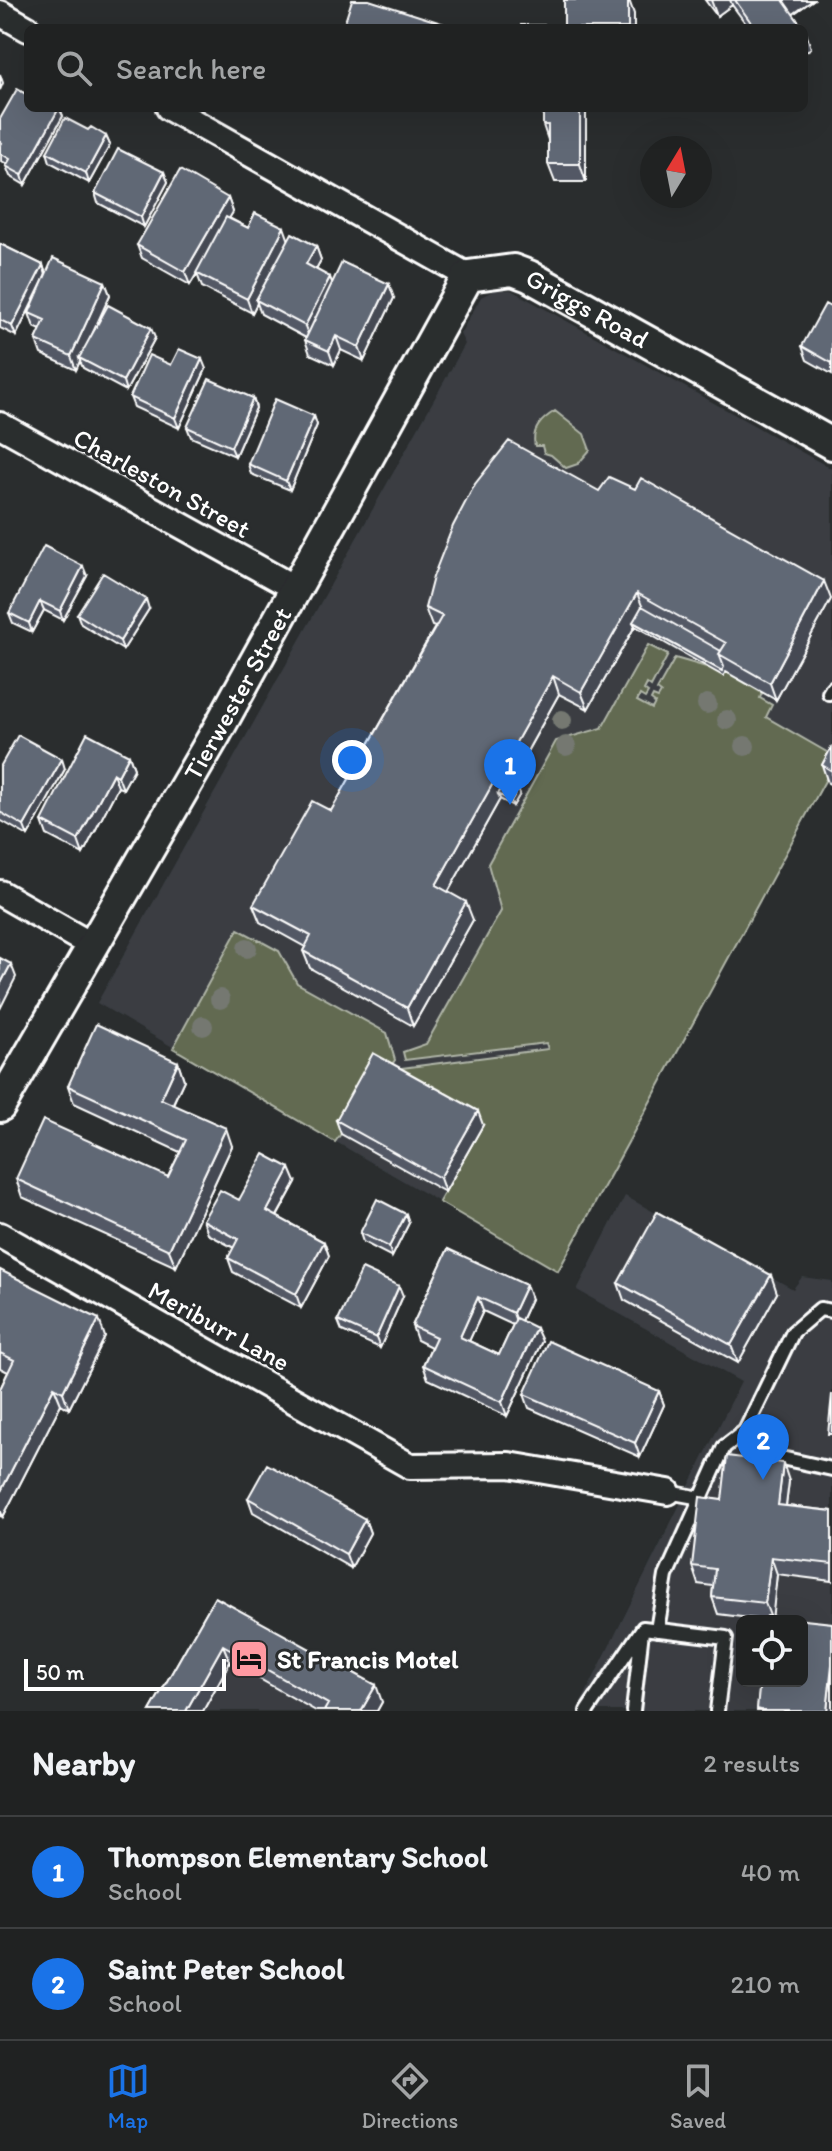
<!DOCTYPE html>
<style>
body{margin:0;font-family:Itim,sans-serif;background:#2d2f2f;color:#f1f3f6}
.controls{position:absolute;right:24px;bottom:24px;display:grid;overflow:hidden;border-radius:12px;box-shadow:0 8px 32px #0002}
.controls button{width:72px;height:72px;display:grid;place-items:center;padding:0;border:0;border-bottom:2px solid #3d3f40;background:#202222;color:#f1f3f6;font:40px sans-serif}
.compass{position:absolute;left:640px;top:136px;width:72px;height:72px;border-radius:50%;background:#202222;box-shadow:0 8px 32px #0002;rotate:10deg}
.scale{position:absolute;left:24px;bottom:20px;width:202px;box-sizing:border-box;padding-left:8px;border:4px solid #fff;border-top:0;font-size:22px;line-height:28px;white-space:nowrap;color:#fff;-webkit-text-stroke:6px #2a2d2e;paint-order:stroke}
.you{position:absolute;left:352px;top:760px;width:28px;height:28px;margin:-20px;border:6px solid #fff;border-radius:50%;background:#1a73e8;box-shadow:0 0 0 12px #1a73e833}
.badge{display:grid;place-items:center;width:52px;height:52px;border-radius:50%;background:#1a73e8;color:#fff;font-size:26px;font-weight:700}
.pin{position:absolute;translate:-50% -66px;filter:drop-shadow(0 2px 4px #0008)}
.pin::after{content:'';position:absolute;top:42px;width:28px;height:24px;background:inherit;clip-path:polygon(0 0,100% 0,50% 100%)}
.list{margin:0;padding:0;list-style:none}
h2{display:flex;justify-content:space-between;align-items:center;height:104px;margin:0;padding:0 32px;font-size:34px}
h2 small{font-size:26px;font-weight:400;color:#a2a4a5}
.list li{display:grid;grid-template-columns:52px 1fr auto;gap:24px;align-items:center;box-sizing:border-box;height:112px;padding:0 32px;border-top:2px solid #3d3f40}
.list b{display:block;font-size:30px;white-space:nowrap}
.list p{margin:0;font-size:26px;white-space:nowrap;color:#a2a4a5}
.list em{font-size:26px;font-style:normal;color:#a2a4a5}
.icon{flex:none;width:44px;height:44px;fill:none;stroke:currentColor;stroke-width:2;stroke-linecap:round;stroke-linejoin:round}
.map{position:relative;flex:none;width:832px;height:1711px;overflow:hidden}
.search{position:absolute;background:#202222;box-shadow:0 8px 32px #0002;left:24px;right:24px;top:24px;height:88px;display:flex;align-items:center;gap:20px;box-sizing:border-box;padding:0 28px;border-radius:12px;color:#a2a4a5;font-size:30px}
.sheet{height:328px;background:#202222}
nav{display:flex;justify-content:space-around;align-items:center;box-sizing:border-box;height:112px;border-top:2px solid #3d3f40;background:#202222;font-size:22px;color:#a2a4a5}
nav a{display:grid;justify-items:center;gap:4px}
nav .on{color:#1a73e8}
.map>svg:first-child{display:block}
.built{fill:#3a3e43;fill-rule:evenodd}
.green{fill:#626b51;stroke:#b0b5a8;stroke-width:2}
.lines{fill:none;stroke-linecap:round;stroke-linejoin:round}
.service-casing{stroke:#fff;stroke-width:18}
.minor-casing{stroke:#fff;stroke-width:30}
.tertiary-casing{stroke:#fff;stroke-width:36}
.service{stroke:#2a2d2e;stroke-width:12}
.minor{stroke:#2a2d2e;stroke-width:24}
.tertiary{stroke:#2a2d2e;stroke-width:30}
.tree{fill:#747871}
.wall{fill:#535965;stroke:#fff;stroke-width:2;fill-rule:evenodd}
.shaded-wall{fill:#444852;stroke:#fff;stroke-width:2}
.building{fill:#616775;stroke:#fff;stroke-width:2}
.labels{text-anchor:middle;stroke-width:6;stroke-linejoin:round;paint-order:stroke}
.street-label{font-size:26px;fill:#fff;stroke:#2a2d2e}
.poi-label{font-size:26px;font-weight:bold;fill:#fff;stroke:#2a2d2e;text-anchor:start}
</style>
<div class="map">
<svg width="832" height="1711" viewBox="0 0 832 1711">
<rect width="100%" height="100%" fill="#2a2d2e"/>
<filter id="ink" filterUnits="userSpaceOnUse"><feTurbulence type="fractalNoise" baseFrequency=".0125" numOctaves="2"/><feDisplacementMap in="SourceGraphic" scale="16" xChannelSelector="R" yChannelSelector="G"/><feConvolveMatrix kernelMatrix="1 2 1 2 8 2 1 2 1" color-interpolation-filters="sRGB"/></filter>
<g filter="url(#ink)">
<path class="built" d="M495 290H511L832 469V768L558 1271 97 1003 465 344 460 334 481 297Z
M625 1196 793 1289 802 1277 832 1281V1711H577L741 1382 577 1290ZM742 1621H802V1681H742Z
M222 1615 377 1711H167Z"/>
<path class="green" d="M555 411 584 434 590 450 578 464 566 468 551 455 544 453 542 446H535C531 429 542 419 555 411Z
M648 645 668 655 651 687 647 684 644 690 648 693 645 698 640 695 637 701 652 709 655 703 651 700 653 696 658 698 661 693 657 690 675 658 710 668 723 675 726 672 762 693 760 698 772 705 766 717 832 755V768L558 1271 439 1202 483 1125 396 1077 402 1068 548 1049 546 1043 405 1060 403 1052 426 1044 501 911 488 864 556 741 602 728Z
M238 929 279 951 297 983 387 1033 395 1060 335 1142 173 1048Z"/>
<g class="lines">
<defs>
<path id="service" d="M829 693 832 688
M832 1311 820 1309 793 1332 745 1431 749 1445 758 1453 832 1469
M668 1492 701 1498
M657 1630 666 1576 724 1447 745 1431
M587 1711 643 1628 726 1638 717 1711
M633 1711 642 1631"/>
<path id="minor" d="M0 13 28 29
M169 108 468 276
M0 425 296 589
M0 893 91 945
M0 1235 410 1466 509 1465 668 1492"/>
<g id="tertiary">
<path id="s1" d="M0 1106 216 733 468 276 513 270 529 276 832 444"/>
</g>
</defs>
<use href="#service" class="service-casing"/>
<use href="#minor" class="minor-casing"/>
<use href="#tertiary" class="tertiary-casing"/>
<use href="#service" class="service"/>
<use href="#minor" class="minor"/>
<use href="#tertiary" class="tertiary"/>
</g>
<g class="tree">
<circle cx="707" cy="704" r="10"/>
<circle cx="562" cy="720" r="10"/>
<circle cx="727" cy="720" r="10"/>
<circle cx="566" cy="746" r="10"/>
<circle cx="745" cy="746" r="10"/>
<circle cx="247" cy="948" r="10"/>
<circle cx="220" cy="999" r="10"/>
<circle cx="203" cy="1026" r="10"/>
</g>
<path class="wall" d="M705 0H813L793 14 803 28H749L732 5 717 16Z
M28 108H60L63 116 25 185 10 176 6 166 7 164 1 161 0 119Z
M586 108V182H555L548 164V140L543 125Z
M88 130 106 136 110 145 89 183 50 162 47 152Z
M164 172 168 182 144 227 98 203 95 193Z
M228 198 233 212 229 218 248 228 316 246 321 260 316 269 332 283 394 298 364 361 341 350 334 365 310 354 305 340 306 338 261 314 257 303 252 313 202 287 197 274 190 285 142 258 137 245Z
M0 244 43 265 46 274 105 282 110 295 95 328 155 338 126 391 83 368 80 361 76 370 41 354 36 340 41 330 34 327 29 313 40 287 16 336 0 328Z
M832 308V374L807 360 802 346Z
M171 365 206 369 179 428 134 407 130 397Z
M253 398 256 408 235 456 191 437 187 427Z
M314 416 317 425 290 490 251 474 248 464Z
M599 491 831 599 776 700 726 672 723 676 635 626 588 709 559 694 509 784 518 789 520 794 513 806 500 799 448 892 473 920 413 1026 310 968 303 951 305 947 260 922 253 905 331 811 435 627 432 626 425 608Z
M87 576 63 620 44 610 32 632 13 623 9 613Z
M149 609 123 650 81 624 77 614Z
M832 746V785L828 783 822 765Z
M129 755 134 769 123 789 118 787 83 854 47 835 42 821Z
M0 767 65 769 28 836 0 820Z
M178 1062 184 1080 173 1104 232 1146 176 1267 22 1197 16 1179 168 1177 180 1152 74 1103 68 1086Z
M336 1120 483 1125 445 1192 341 1134Z
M296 1182 277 1217 324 1242 329 1256 301 1308 233 1272 228 1258 234 1248 208 1234 203 1220 239 1200Z
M406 1214 409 1223 392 1257 363 1242 360 1233Z
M448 1249 531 1299 521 1321 542 1341 507 1416 428 1379 423 1365 431 1347 417 1340 412 1326ZM483 1311 513 1325 499 1355 469 1341Z
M0 1270 105 1337 69 1409 61 1404 3 1517 0 1516V1389L8 1372 0 1368Z
M618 1283 777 1293 738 1363 624 1300Z
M403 1296 380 1348 342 1331 338 1321Z
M659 1391 664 1405 640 1457 529 1408 524 1394Z
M789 1481 786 1506 832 1511V1581L777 1574 772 1617 832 1711H757L766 1620 718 1614 712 1597 713 1586 698 1584 692 1566 722 1500Z
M248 1498 365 1519 370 1533 351 1568 253 1512Z
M215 1597 382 1702 377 1711H316L230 1662 203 1711H150Z"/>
<path class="shaded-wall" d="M628 0H629L634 14V28H628Z
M711 0H730L732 5 717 16Z
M783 0H813L789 17Z
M805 30 811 48 804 53V31Z
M0 74 3 83 0 90Z
M59 108 63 116 25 185 22 175Z
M580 108H586V182L580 164Z
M106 136 110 145 89 183 86 173Z
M164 172 168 182 144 227 141 217Z
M228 198 233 212 190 285 185 272Z
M284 227 289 241 256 300 257 303 252 313 247 299Z
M316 246 321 260 311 278 306 264Z
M43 265 46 275 16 336 12 326Z
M330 277 335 291 310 340 305 326Z
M105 282 110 295 81 359 79 358 80 361 76 370 71 356Z
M389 284 394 298 364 361 359 347Z
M151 328 155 338 126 391 123 381Z
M336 336 341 350 334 365 329 351Z
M202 359 206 369 179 428 175 418Z
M253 398 256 408 235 456 231 447Z
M314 416 317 425 290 490 286 481Z
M83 566 87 576 63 620 60 611Z
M824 581 831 599 776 700 770 683Z
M637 593 644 611 633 622 635 626 588 709 581 692Z
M146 599 149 609 123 650 120 641Z
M40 601 44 610 32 632 29 623Z
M553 676 559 694 502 796 498 794 500 799 442 903 436 885Z
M129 755 134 769 123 789 118 776Z
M62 759 65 769 28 836 24 826Z
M113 773 118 787 83 854 78 840Z
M518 789 520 794 513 806 511 801Z
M466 902 473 920 413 1026 407 1008Z
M11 964 16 977 0 1009V985Z
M178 1062 184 1080 167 1116 161 1099Z
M478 1111 483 1125 445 1192 440 1178Z
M226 1128 232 1146 176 1267 169 1250Z
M290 1168 296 1182 272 1225 267 1211Z
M406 1214 409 1223 392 1257 389 1247Z
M324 1242 329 1256 301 1308 296 1294Z
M771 1275 777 1293 738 1363 731 1345Z
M526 1285 531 1299 518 1327 513 1313Z
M399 1286 403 1296 380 1348 376 1338Z
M478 1297 483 1311 465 1350 460 1337Z
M99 1319 105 1337 69 1409 63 1392Z
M536 1328 542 1341 507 1416 502 1402Z
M54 1387 61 1404 3 1517 0 1509V1493Z
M659 1391 664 1405 640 1457 635 1443Z
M783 1463 789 1481 784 1522 778 1505Z
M365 1519 370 1533 351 1568 346 1554Z
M771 1557 777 1574 772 1621 765 1603Z
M223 1645 230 1662 203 1711H186Z
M832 1664V1711H827Z
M376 1685 382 1702 377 1711H361Z"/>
<path class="building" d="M352 0H369L457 28H343Z
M564 0H628V28H521V25H564Z
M735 0H783L803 28H755Z
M17 89 28 95V108H59L22 175 6 166 10 159 0 153V146L2 143 0 141V119Z
M543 108H580V164H548V125H543Z
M65 118 88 130 91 127 106 136 86 173 47 152Z
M118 149 164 172 141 217 95 193Z
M180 170 228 198 185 272 137 245Z
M255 213 284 227 247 299 196 273 226 217 248 228Z
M292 233 316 246 306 264 330 277 305 326 256 300Z
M0 244 43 265 12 326 0 320Z
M53 258 105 282 71 356 36 340 45 320 29 313Z
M342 262 389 284 359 347 336 336 329 351 305 340Z
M825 304 832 308V363L802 346Z
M108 305 151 328 123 381 79 358Z
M179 349 202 359 175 418 130 397 149 355 171 365Z
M209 379 253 398 231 447 187 427Z
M275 399 314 416 286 481 248 464Z
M509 441 599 491 609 477 635 489 641 478 824 581 770 683 719 654 726 643 637 593 581 692 553 676 436 885 466 902 407 1008 303 951 311 936 253 905 312 801 331 811 442 616 425 608 433 577 453 526 475 484Z
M44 546 83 566 60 611 40 601 29 623 9 613Z
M103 573 146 599 120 641 77 614Z
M642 606 721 651 719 654 724 667 722 671 633 622Z
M87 733 129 755 118 776 113 773 78 840 42 821Z
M18 735 62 759 24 826 0 812V767Z
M832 746V771L822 765Z
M506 782 518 789 511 801 498 794Z
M0 958 11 964 0 985Z
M96 1024 178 1062 161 1099 226 1128 169 1250 16 1179 43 1120 168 1177 186 1140 68 1086Z
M373 1053 478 1111 440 1178 336 1120Z
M264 1154 290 1168 267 1211 324 1242 296 1294 228 1258 238 1239 203 1220 220 1190 239 1200Z
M377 1199 406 1214 389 1247 360 1233Z
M657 1212 771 1275 731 1345 618 1283Z
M448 1249 526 1285 513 1313 478 1297 460 1337 499 1355 516 1318 536 1328 502 1402 423 1365 436 1337 412 1326Z
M362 1269 399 1286 376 1338 338 1321Z
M0 1270 99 1319 63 1392 54 1387 0 1493V1389L14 1360 0 1353Z
M548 1341 659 1391 635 1443 524 1394Z
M832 1394V1434H828Z
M727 1456 783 1463 778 1505 832 1511V1564L771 1557 765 1603 712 1597 715 1569 692 1566 700 1497 722 1500Z
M267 1464 365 1519 346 1554 248 1498Z
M215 1597 376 1685 361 1711H324L328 1704 223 1645 186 1711H150Z
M767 1616 832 1623V1664L827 1711H761V1710L757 1709 760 1681H802V1621H766Z"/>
</g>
<defs>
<symbol id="hotel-square" viewBox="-11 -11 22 22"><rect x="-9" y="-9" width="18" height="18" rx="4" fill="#ff9aa2" stroke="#2a2d2e"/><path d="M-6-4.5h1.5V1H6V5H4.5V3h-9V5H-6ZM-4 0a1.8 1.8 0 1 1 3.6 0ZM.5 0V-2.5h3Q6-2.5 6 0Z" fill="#111"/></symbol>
</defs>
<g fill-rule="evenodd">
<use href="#hotel-square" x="227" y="1637" width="44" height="44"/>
</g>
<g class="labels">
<g class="street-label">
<text dy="9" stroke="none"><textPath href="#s1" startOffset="1082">Griggs Road</textPath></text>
<text transform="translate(162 483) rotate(29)" y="9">Charleston Street</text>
<text dy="9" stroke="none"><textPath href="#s1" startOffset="476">Tierwester Street</textPath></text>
<text transform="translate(219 1326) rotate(29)" y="9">Meriburr Lane</text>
</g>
<g class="poi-label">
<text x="277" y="1668">St Francis Motel</text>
</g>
</g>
</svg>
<div class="controls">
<button><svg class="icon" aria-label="locate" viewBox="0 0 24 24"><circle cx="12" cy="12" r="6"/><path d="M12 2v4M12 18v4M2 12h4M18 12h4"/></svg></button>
</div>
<svg class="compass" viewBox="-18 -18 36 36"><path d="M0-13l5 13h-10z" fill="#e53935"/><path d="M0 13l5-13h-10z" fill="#a2a4a5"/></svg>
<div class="scale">50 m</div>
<div class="you"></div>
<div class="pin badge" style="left:510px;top:805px">1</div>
<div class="pin badge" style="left:763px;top:1480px">2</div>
<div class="search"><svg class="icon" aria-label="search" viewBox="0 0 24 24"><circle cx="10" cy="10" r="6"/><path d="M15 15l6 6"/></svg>Search here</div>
</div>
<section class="sheet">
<h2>Nearby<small>2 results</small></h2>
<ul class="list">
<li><span class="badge">1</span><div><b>Thompson Elementary School</b><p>School</p></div><em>40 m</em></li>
<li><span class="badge">2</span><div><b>Saint Peter School</b><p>School</p></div><em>210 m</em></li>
</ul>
</section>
<nav>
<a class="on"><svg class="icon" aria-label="map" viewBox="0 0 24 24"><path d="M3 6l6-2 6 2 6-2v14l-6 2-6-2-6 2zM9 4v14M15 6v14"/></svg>Map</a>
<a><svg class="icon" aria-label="directions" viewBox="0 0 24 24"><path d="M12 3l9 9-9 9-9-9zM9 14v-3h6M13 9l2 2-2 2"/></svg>Directions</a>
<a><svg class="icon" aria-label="saved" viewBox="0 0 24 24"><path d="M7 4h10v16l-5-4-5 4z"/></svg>Saved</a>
</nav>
